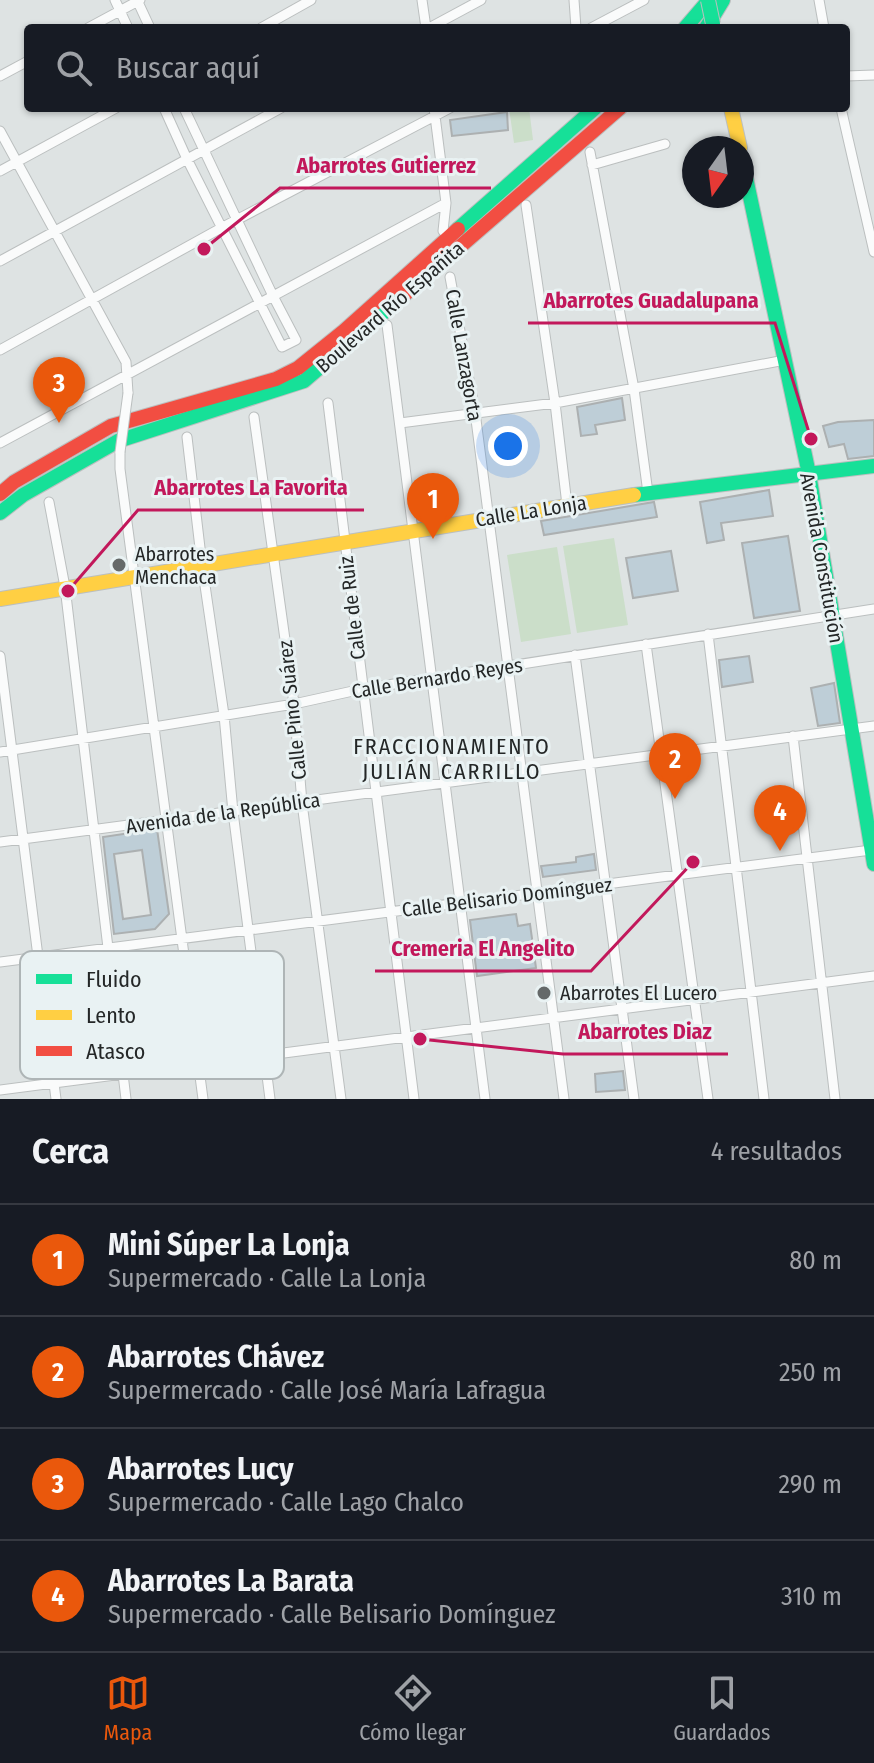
<!DOCTYPE html>
<html lang="es">
<meta charset="utf-8">
<style>
body{margin:0;font-family:"Fira Sans Condensed",sans-serif;background:#242831;color:#f1f3f6}
.compass{position:absolute;left:682px;top:136px;width:72px;height:72px;border-radius:50%;background:#171b24;box-shadow:0 2px 6px #0004;rotate:194deg}
.you{position:absolute;left:508px;top:446px;width:28px;height:28px;margin:-20px;border:6px solid #fff;border-radius:50%;background:#1a73e8;box-shadow:0 0 0 12px #1a73e833}
.badge{display:grid;place-items:center;width:52px;height:52px;border-radius:50%;background:#ea580c;color:#fff;font-size:26px;font-weight:700}
.pin{position:absolute;translate:-50% -66px;filter:drop-shadow(0 2px 4px #0008)}
.pin::after{content:'';position:absolute;top:42px;width:28px;height:24px;background:inherit;clip-path:polygon(0 0,100% 0,50% 100%)}
.list{margin:0;padding:0;list-style:none}
h2{display:flex;justify-content:space-between;align-items:center;height:104px;margin:0;padding:0 32px;font-size:34px}
h2 small{font-size:26px;font-weight:400;color:#9ea1a6}
.list li{display:grid;grid-template-columns:52px 1fr auto;gap:24px;align-items:center;box-sizing:border-box;height:112px;padding:0 32px;border-top:2px solid #363941}
.list b{display:block;font-size:30px;white-space:nowrap}
.list p{margin:0;font-size:26px;white-space:nowrap;color:#9ea1a6}
.list em{font-size:26px;font-style:normal;color:#9ea1a6}
.icon{flex:none;width:44px;height:44px;fill:none;stroke:currentColor;stroke-width:2;stroke-linecap:round;stroke-linejoin:round}
.map{position:relative;flex:none;width:874px;height:1099px;overflow:hidden}
.search{position:absolute;background:#171b24;box-shadow:0 2px 6px #0004;left:24px;right:24px;top:24px;height:88px;display:flex;align-items:center;gap:20px;box-sizing:border-box;padding:0 28px;border-radius:8px;color:#9ea1a6;font-size:30px}
.sheet{height:552px;background:#171b24}
nav{display:flex;justify-content:space-around;align-items:center;box-sizing:border-box;height:112px;border-top:2px solid #363941;background:#171b24;font-size:22px;color:#9ea1a6}
nav a{display:grid;justify-items:center;gap:4px}
nav .on{color:#ea580c}
.map>svg:first-child{display:block}
.green{fill:#cbdec9}
.building{fill:#beced7;stroke:#acb0b1;stroke-width:2;fill-rule:evenodd}
.lines{fill:none;stroke-linecap:round;stroke-linejoin:round}
.street-casing{stroke:#bbbfbf;stroke-width:11}
.fast-casing{stroke:#bbbfbf;stroke-width:16}
.slow-casing{stroke:#bbbfbf;stroke-width:16}
.jam-casing{stroke:#bbbfbf;stroke-width:16}
.street{stroke:#fafbfb;stroke-width:9}
.fast{stroke:#16e098;stroke-width:14}
.slow{stroke:#ffcf43;stroke-width:14}
.jam{stroke:#f24e42;stroke-width:14}
.street-bridge-casing{stroke:#bbbfbf;stroke-width:11;stroke-linecap:butt}
.fast-bridge-casing{stroke:#bbbfbf;stroke-width:16;stroke-linecap:butt}
.street-bridge{stroke:#fafbfb;stroke-width:9}
.fast-bridge{stroke:#16e098;stroke-width:14}
.poi-dot{fill:#656969;stroke:#e9f2f3;stroke-width:3}
.labels{text-anchor:middle;stroke-width:6;stroke-linejoin:round;paint-order:stroke}
.street-label{font-size:20px;fill:#242727;stroke:#e9f2f3}
.poi-label{font-size:20px;fill:#242727;stroke:#e9f2f3;text-anchor:start}
.neighbourhood-label{font-size:22px;letter-spacing:2px;fill:#242727;stroke:#e9f2f3}
.key{fill:#e9f2f3;stroke:#aeb5b6;stroke-width:2}
.key-label{font-size:22px;fill:#242727}
.leader{fill:none;stroke:#c2185b;stroke-width:3}
.callout-dot{fill:#c2185b;stroke:#e9f2f3;stroke-width:3}
.callout-label{font-size:22px;text-anchor:middle;font-weight:bold;fill:#c2185b;stroke:#e9f2f3;stroke-width:6;stroke-linejoin:round;paint-order:stroke}
</style>
<div class="map">
<svg width="874" height="1099" viewBox="0 0 874 1099">
<rect width="100%" height="100%" fill="#dee3e3"/>
<path class="green" d="M509 108H529L533 140 514 143Z
M614 538 628 625 577 633 563 546Z
M557 547 571 634 521 642 507 555Z"/>
<path class="building" d="M507 112 508 130 452 136 450 120Z
M622 398 625 420 595 425 597 434 581 436 577 407Z
M874 420V456L848 459 844 444 829 447 823 426 838 422Z
M769 490 773 516 721 523 724 540 707 543 700 502Z
M654 502 657 517 544 535 541 521Z
M788 536 800 611 754 618 742 543Z
M671 551 678 591 633 598 626 558Z
M749 656 753 682 722 687 719 660Z
M834 683 840 723 818 726 811 688Z
M157 829 169 914 155 929 114 934 103 837ZM142 850 151 915 123 919 114 854Z
M594 854 596 870 543 877 541 866 576 862V857Z
M516 914 518 926 530 924 536 968 477 976 470 920Z
M623 1071 625 1090 596 1092 595 1074Z"/>
<g class="lines">
<defs>
<path id="street" d="M115 0 128 28
M137 0 150 28
M422 0 426 28
M574 0 576 28
M819 0 824 28
M88 28 140 0
M261 28 311 0
M429 28 481 0
M591 28 644 0
M0 76 28 61
M846 76 874 75
M164 108 187 159 282 347 296 340 273 296 184 108
M434 108 446 203 443 231
M841 108 874 252
M0 131 126 362 128 393
M590 152 634 389 648 493
M592 165 665 144
M0 171 116 108
M526 205 555 403 567 505
M0 261 281 108
M450 277 475 412 564 1099
M387 325 485 1099
M0 350 223 227 450 108
M328 403 414 1099
M254 417 294 704 302 803 341 1099
M400 423 555 403 785 360
M187 437 202 565 224 715 233 812 270 1099
M0 443 446 203
M120 452V469L203 1099
M49 502 65 587 126 1099
M708 634 764 1099
M646 644 708 1099
M575 655 634 1099
M0 656 56 1099
M793 736 835 1099
M0 752 294 704 362 689 874 609
M0 842 874 726
M0 962 871 850
M0 1090 874 976"/>
<path id="fast" d="M685 28 709 0
M706 28 723 0
M742 159 809 474 874 864
M458 229 595 108
M634 495 874 466
M0 513 23 495 118 441 304 381 403 296"/>
<path id="slow" d="M731 108 740 148
M0 599 634 495"/>
<path id="jam" d="M403 296 620 108
M0 494 14 482 111 426 276 379 298 368 344 331 458 229"/>
</defs>
<use href="#street" class="street-casing"/>
<use href="#fast" class="fast-casing"/>
<use href="#slow" class="slow-casing"/>
<use href="#jam" class="jam-casing"/>
<use href="#street" class="street"/>
<use href="#fast" class="fast"/>
<use href="#slow" class="slow"/>
<use href="#jam" class="jam"/>
<defs>
<path id="street-bridge" d="M120 452 128 393"/>
<path id="fast-bridge" d="M708 0 713 24"/>
</defs>
<use href="#street-bridge" class="street-bridge-casing"/>
<use href="#fast-bridge" class="fast-bridge-casing"/>
<use href="#street-bridge" class="street-bridge"/>
<use href="#fast-bridge" class="fast-bridge"/>
</g>
<g class="poi-dot">
<circle cx="119" cy="565" r="8"/>
<circle cx="544" cy="993" r="8"/>
</g>
<g class="labels">
<g class="street-label">
<text transform="translate(390 307) rotate(-41)" y="7">Boulevard Río Españita</text>
<text transform="translate(464 355) rotate(80)" y="7">Calle Lanzagorta</text>
<text transform="translate(531 511) rotate(-9)" y="7">Calle La Lonja</text>
<text transform="translate(822 558) rotate(80)" y="7">Avenida Constitución</text>
<text transform="translate(352 608) rotate(-97)" y="7">Calle de Ruiz</text>
<text transform="translate(437 678) rotate(-9)" y="7">Calle Bernardo Reyes</text>
<text transform="translate(292 710) rotate(-96)" y="7">Calle Pino Suárez</text>
<text transform="translate(223 813) rotate(-8)" y="7">Avenida de la República</text>
<text transform="translate(507 897) rotate(-7)" y="7">Calle Belisario Domínguez</text>
</g>
<g class="poi-label">
<text x="135" y="561">Abarrotes<tspan x="135" dy="23">Menchaca</tspan></text>
<text x="560" y="1000">Abarrotes El Lucero</text>
</g>
<g class="neighbourhood-label">
<text x="452" y="754">FRACCIONAMIENTO<tspan x="452" dy="25">JULIÁN CARRILLO</tspan></text>
</g>
</g>
<rect x="20" y="951" width="264" height="128" rx="12" class="key"/>
<rect x="36" y="974" width="36" height="10" fill="#16e098"/>
<rect x="36" y="1010" width="36" height="10" fill="#ffcf43"/>
<rect x="36" y="1046" width="36" height="10" fill="#f24e42"/>
<g class="key-label">
<text x="86" y="987">Fluido</text>
<text x="86" y="1023">Lento</text>
<text x="86" y="1059">Atasco</text>
</g>
<path class="leader" d="M204 249L280 188H491M811 439L775 323H528M68 591L138 510H364M693 862L591 971H375M420 1039L563 1054H728"/>
<g class="callout-dot">
<circle cx="204" cy="249" r="8"/>
<circle cx="811" cy="439" r="8"/>
<circle cx="68" cy="591" r="8"/>
<circle cx="693" cy="862" r="8"/>
<circle cx="420" cy="1039" r="8"/>
</g>
<g class="callout-label">
<text x="386" y="173">Abarrotes Gutierrez</text>
<text x="651" y="308">Abarrotes Guadalupana</text>
<text x="251" y="495">Abarrotes La Favorita</text>
<text x="483" y="956">Cremeria El Angelito</text>
<text x="645" y="1039">Abarrotes Diaz</text>
</g>
</svg>
<svg class="compass" viewBox="-18 -18 36 36"><path d="M0-13l5 13h-10z" fill="#e53935"/><path d="M0 13l5-13h-10z" fill="#9ea1a6"/></svg>
<div class="you"></div>
<div class="pin badge" style="left:433px;top:539px">1</div>
<div class="pin badge" style="left:675px;top:799px">2</div>
<div class="pin badge" style="left:59px;top:423px">3</div>
<div class="pin badge" style="left:780px;top:851px">4</div>
<div class="search"><svg class="icon" aria-label="search" viewBox="0 0 24 24"><circle cx="10" cy="10" r="6"/><path d="M15 15l6 6"/></svg>Buscar aquí</div>
</div>
<section class="sheet">
<h2>Cerca<small>4 resultados</small></h2>
<ul class="list">
<li><span class="badge">1</span><div><b>Mini Súper La Lonja</b><p>Supermercado · Calle La Lonja</p></div><em>80 m</em></li>
<li><span class="badge">2</span><div><b>Abarrotes Chávez</b><p>Supermercado · Calle José María Lafragua</p></div><em>250 m</em></li>
<li><span class="badge">3</span><div><b>Abarrotes Lucy</b><p>Supermercado · Calle Lago Chalco</p></div><em>290 m</em></li>
<li><span class="badge">4</span><div><b>Abarrotes La Barata</b><p>Supermercado · Calle Belisario Domínguez</p></div><em>310 m</em></li>
</ul>
</section>
<nav>
<a class="on"><svg class="icon" aria-label="map" viewBox="0 0 24 24"><path d="M3 6l6-2 6 2 6-2v14l-6 2-6-2-6 2zM9 4v14M15 6v14"/></svg>Mapa</a>
<a><svg class="icon" aria-label="directions" viewBox="0 0 24 24"><path d="M12 3l9 9-9 9-9-9zM9 14v-3h6M13 9l2 2-2 2"/></svg>Cómo llegar</a>
<a><svg class="icon" aria-label="saved" viewBox="0 0 24 24"><path d="M7 4h10v16l-5-4-5 4z"/></svg>Guardados</a>
</nav>
